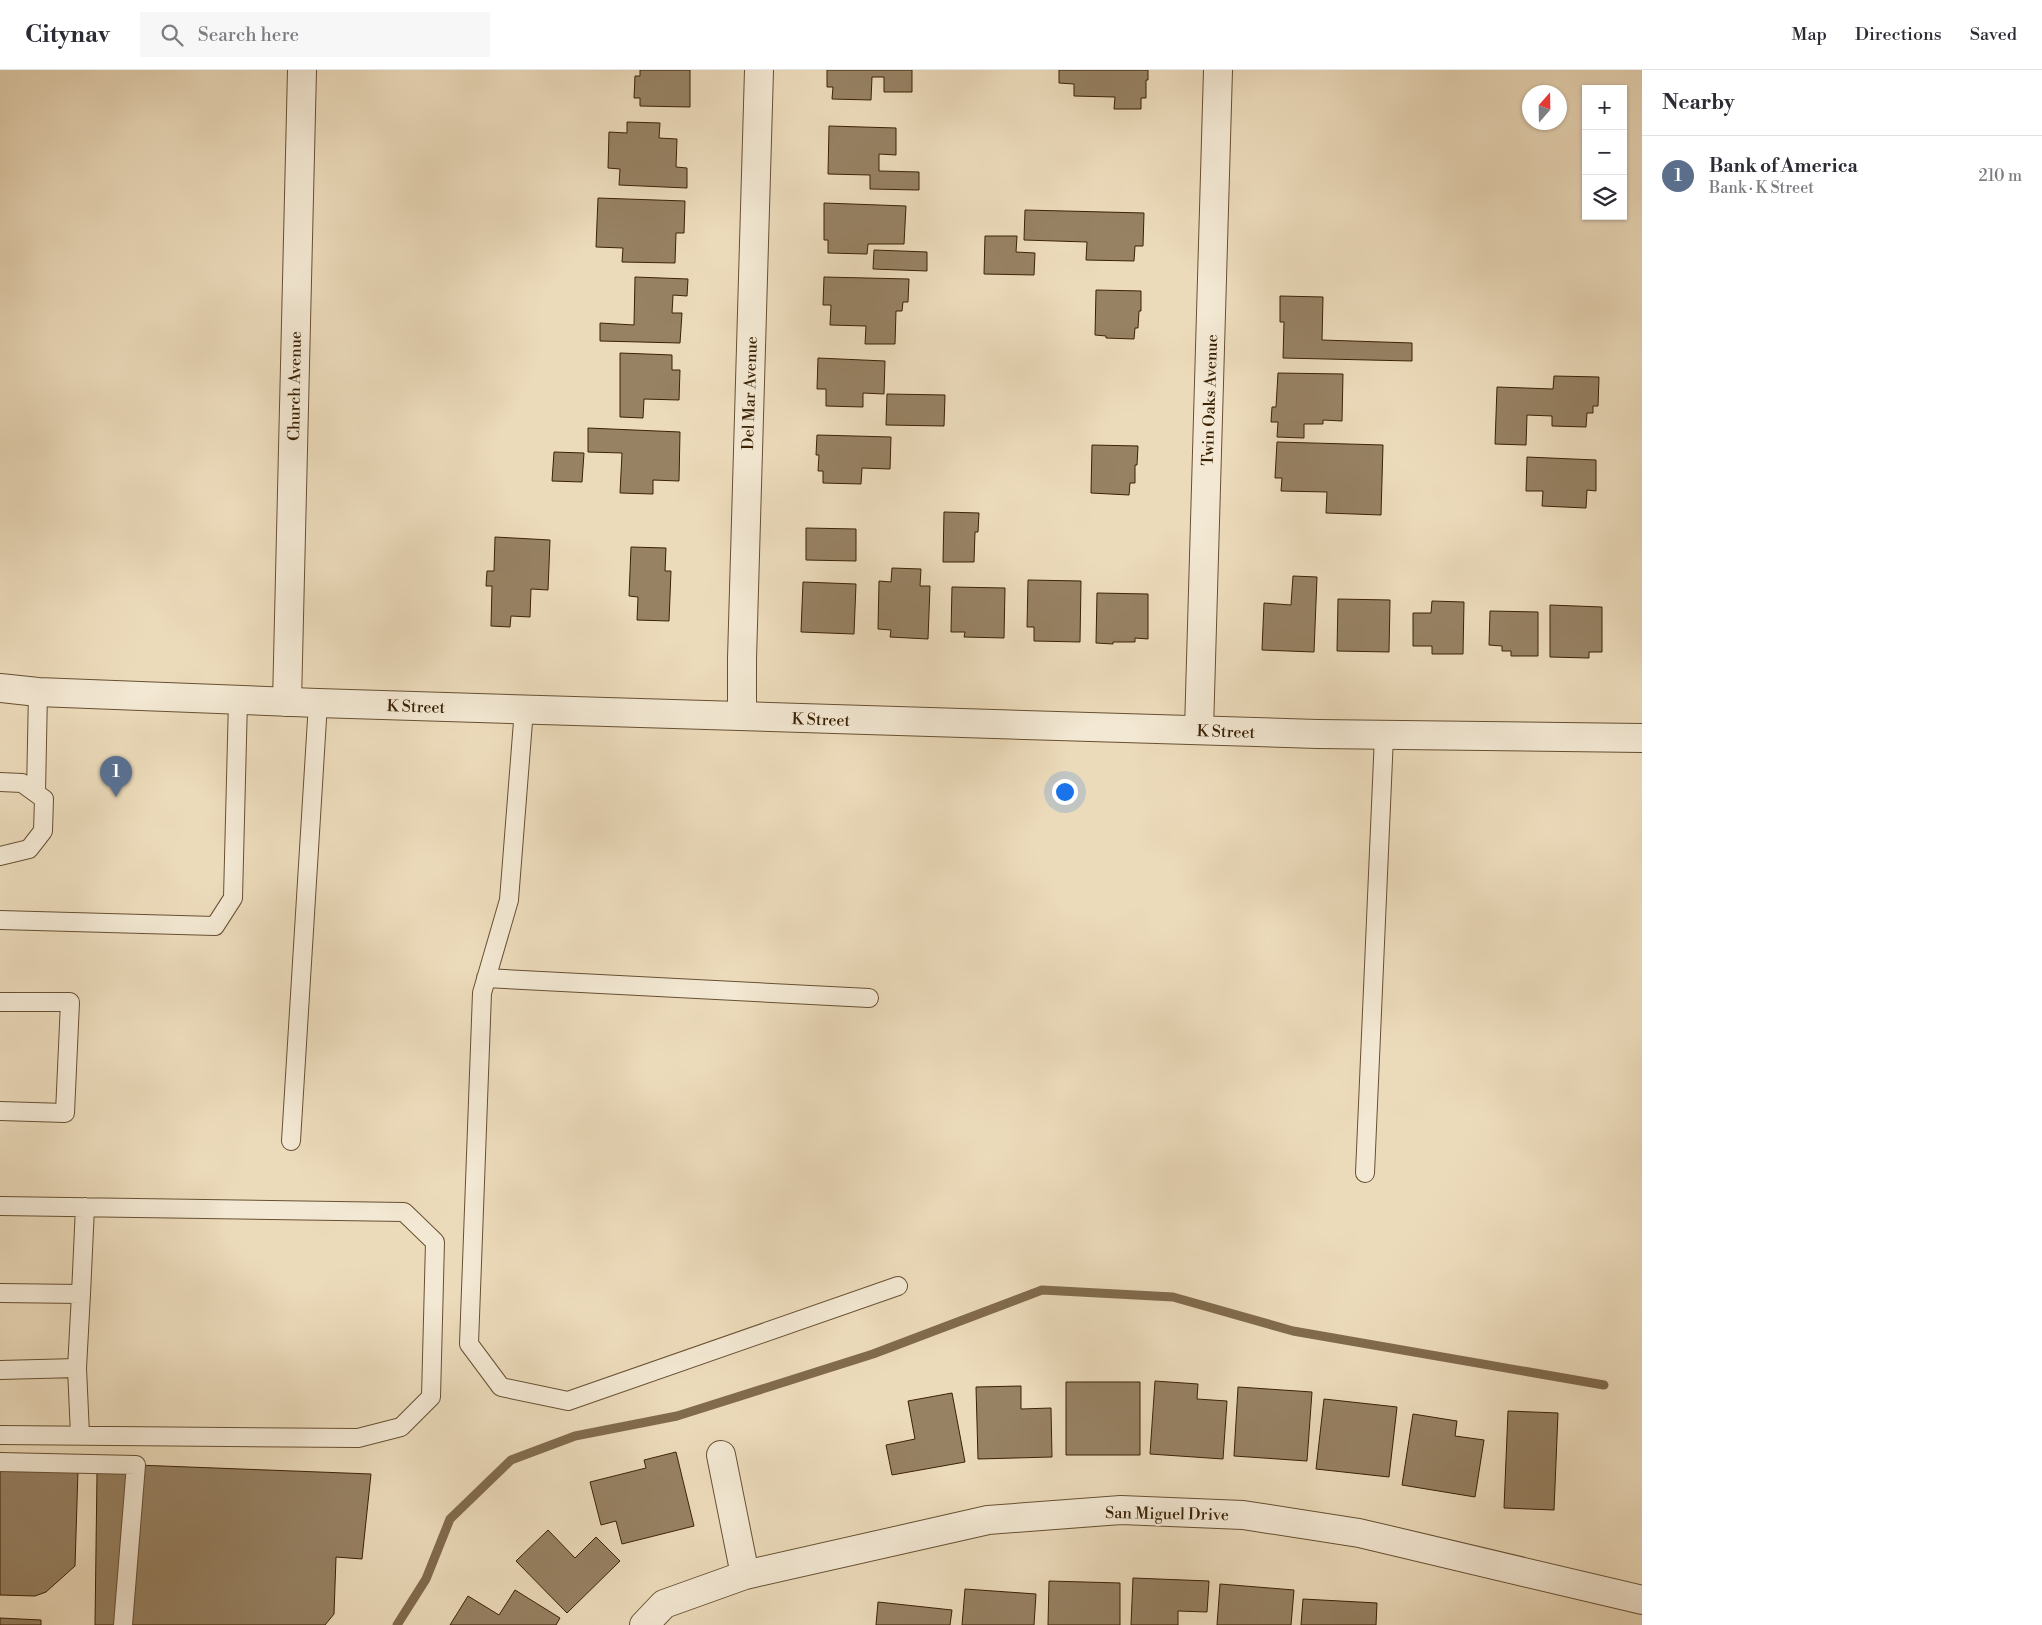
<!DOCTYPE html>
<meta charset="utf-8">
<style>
body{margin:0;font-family:"Libre Bodoni",serif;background:#f7f7f7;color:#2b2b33}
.controls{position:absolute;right:15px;top:15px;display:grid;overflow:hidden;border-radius:0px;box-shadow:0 1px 4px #0004}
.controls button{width:45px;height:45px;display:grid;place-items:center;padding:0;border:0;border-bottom:1px solid #e1e1e2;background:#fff;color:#2b2b33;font:25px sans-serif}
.compass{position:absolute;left:1522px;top:15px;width:45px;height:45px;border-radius:50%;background:#fff;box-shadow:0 1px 4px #0004;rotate:20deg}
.you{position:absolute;left:1064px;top:721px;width:18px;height:18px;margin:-12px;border:4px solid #fff;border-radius:50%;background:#1a73e8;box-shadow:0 0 0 8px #1a73e833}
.badge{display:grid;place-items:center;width:32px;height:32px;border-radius:50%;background:#b45309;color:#fff;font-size:16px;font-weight:700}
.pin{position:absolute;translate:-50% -41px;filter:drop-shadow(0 1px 2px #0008)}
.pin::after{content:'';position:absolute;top:26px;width:18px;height:15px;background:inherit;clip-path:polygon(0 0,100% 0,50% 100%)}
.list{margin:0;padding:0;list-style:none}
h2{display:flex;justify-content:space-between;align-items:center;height:65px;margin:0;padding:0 20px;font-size:21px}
h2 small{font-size:16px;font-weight:400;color:#7c7c81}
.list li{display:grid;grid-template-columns:32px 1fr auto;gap:15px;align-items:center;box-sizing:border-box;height:80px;padding:0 20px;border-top:1px solid #e1e1e2}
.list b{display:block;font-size:19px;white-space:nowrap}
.list p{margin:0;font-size:16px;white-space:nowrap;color:#7c7c81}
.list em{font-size:16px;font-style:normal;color:#7c7c81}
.icon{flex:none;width:28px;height:28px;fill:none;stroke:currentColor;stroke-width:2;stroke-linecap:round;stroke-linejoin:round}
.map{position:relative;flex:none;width:1642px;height:1555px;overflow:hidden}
header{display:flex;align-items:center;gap:30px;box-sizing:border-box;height:70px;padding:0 25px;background:#fff;border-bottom:1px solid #e1e1e2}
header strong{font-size:24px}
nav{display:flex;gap:28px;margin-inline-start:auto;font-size:18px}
.search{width:350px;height:45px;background:#f7f7f7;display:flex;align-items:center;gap:12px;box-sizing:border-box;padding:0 18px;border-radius:0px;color:#7c7c81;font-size:19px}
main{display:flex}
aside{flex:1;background:#fff}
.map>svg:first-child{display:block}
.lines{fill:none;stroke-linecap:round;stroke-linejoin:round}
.stream{stroke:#816b4d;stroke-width:9}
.building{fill:#978264;stroke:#3b2205}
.service-casing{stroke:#675032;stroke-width:20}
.minor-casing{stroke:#675032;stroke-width:30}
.tertiary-casing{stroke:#675032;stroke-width:30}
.service{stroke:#f3e8d3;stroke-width:18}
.minor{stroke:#f3e8d3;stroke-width:28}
.tertiary{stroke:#f3e8d3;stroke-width:28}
.labels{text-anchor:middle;stroke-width:4;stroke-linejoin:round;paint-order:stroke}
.street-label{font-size:16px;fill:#3b2205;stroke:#f3e8d3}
</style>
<header>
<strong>Citynav</strong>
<div class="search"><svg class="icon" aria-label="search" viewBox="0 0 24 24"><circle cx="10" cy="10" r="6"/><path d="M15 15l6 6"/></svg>Search here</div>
<nav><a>Map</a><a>Directions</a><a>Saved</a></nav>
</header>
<main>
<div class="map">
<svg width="1642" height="1555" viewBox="0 0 1642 1555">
<rect width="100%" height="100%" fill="#ecdbbb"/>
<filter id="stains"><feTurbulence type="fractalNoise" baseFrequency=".004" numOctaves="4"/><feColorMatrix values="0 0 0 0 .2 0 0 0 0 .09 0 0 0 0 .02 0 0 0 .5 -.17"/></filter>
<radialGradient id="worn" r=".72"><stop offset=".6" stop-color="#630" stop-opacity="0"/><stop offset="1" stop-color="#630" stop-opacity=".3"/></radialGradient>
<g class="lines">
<path class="stream" d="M397 1555 426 1509 450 1449 511 1390 575 1366 677 1346 873 1284 1042 1220 1173 1227 1293 1261 1604 1315"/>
</g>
<path class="building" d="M640 0H690V37L640 36V28H634L635 6H640Z
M827 0H912V22H884V7H872L871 30 832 29 833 17H827Z
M1059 0H1148V10H1146V28H1141V39H1114L1115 27 1074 26V14L1059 13Z
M627 52 660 53 659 68 677 69 676 97 687 98V118L619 115 620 99 608 98 609 62 627 63Z
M829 56 896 58V85L879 84V101L919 102V120L870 119V105L828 104Z
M598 128 685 131 684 163H676L675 193 622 192 623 178 596 177Z
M824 133 906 136 904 174H868L867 184 828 183V170H824Z
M1025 140 1144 143 1143 176H1135L1134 191 1086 190 1087 172 1024 170Z
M985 166H1017L1016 182 1035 183 1034 205 984 204Z
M874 180 927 182V201L873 199Z
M635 207 688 209 687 226 673 225 672 243H682L680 273 600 271V253L634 255Z
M824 207 909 209 908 232H903L902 241H896L895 274H865L866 256 830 255 831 235H823Z
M1096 220 1141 221V241H1139L1138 258H1135L1134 269 1106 268V266L1095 265Z
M1280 226 1323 227 1322 270 1412 273V291L1283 288 1284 252H1280Z
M620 283 672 285V300H680L679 330 644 329 643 348 620 347Z
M818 288 885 291 884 324 863 323V337L826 336V319H817Z
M1278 303 1343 304 1342 351 1323 350V354H1304V368L1277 367 1278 352H1271L1272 337H1276Z
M1554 306 1599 307 1598 336H1593V343H1587L1586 357 1552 356V346L1527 345 1526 375 1495 374 1497 317 1553 319Z
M887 324 945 325 944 356 886 355Z
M588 358 680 362 679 411 653 410V424L620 423 622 383 588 382Z
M817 365 891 367 890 399 862 398 861 414 823 413V401H818L819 385H816Z
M1277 372 1383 375 1381 445 1326 443 1327 422 1281 421 1282 408H1275Z
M1092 375 1138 376 1137 395H1135V413H1130L1129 425 1091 423Z
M554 382 584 383 582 412 552 411Z
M1527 387 1596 390V421L1587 420 1586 438 1542 436 1543 421H1526Z
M944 442 979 443 978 462H975L974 492H943Z
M806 458 856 459V491L806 490Z
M495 467 550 470 548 520 531 519 530 547 511 546 510 557 491 556 492 516H486L487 501H494Z
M631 477 666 478 665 501H671L669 551 637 550 638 527 629 526Z
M892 498 921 499 920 516H930L928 569 890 567 891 560 878 559 879 511 891 512Z
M1293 506 1317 507 1314 582 1262 580 1264 533 1291 535Z
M1028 510 1081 511 1080 572 1034 571V557H1027Z
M803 512 856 514 854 564 801 562Z
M952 517 1005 518 1004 568 964 567 965 562H951Z
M1097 523 1148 524V569L1135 568V572H1113V574L1096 573Z
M1338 529 1390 530 1389 582 1337 581Z
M1432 531 1464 532 1463 584H1432V576H1413V543H1431Z
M1550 535 1602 537V582H1589V588L1550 587Z
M1490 541 1538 542V586H1511V581H1502V576L1489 575Z
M1155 1311 1198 1314 1197 1329 1227 1331 1223 1389 1150 1384Z
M1066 1312H1140V1385H1066Z
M1021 1316V1339L1051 1338 1052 1387 978 1389 976 1317Z
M1238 1317 1312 1322 1307 1391 1234 1386Z
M952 1323 965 1392 892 1405 886 1375 915 1369 908 1331Z
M1324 1329 1397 1337 1389 1407 1316 1399Z
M1508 1341 1558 1343 1554 1440 1504 1438Z
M1413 1344 1457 1351 1455 1366 1484 1370 1475 1427 1402 1415Z
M676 1382 694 1456 622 1474 616 1451 601 1455 590 1412 646 1398 644 1390Z
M136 1395 371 1404 362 1489 336 1487 334 1544 325 1555H95L97 1403Z
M0 1398 78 1400 75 1496 46 1522 35 1526 0 1525Z
M548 1460 575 1488 596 1467 620 1491 567 1543 516 1491Z
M1133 1508 1209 1511 1207 1542 1178 1541V1555H1131Z
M1049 1511 1120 1513V1555H1048Z
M1220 1514 1294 1520 1291 1555H1217Z
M965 1519 1036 1524 1034 1555H962Z
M515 1520 560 1548 556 1555H450L468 1526 499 1545Z
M1303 1529 1377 1533 1376 1555H1301Z
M878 1532 952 1540 950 1555H876Z
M0 1548 41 1550V1555H0Z"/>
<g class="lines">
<defs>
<path id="service" d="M524 639 509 830 482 923 469 1274 501 1317 568 1331 898 1216
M0 712 22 713 44 729 43 761 29 779 0 786
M36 723 38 622
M0 850 215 856 233 828 238 630
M486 908 869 928
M0 932H70L65 1043 0 1041
M291 1071 318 633
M1365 1103 1384 666
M0 1136 404 1142 435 1172 431 1327 401 1357 358 1368 0 1365
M0 1223 81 1224 85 1137
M77 1298 80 1365
M0 1300 77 1298 81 1224
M0 1392 136 1395 123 1555"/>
<path id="minor" d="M287 632 302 0
M742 646V589L759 0
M1199 660 1218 0
M721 1385 745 1505
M644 1555 664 1534 745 1505 988 1450 1121 1440 1243 1445 1359 1463 1642 1530"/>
<path id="tertiary" d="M0 618 38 622 318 633 1318 664 1642 668"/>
</defs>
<use href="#service" class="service-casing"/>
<use href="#minor" class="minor-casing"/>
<use href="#tertiary" class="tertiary-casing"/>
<use href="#service" class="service"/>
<use href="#minor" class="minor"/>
<use href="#tertiary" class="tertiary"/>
</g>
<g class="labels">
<g class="street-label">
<text transform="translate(294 316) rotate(-89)" y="6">Church Avenue</text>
<text transform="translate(749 323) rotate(-88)" y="6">Del Mar Avenue</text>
<text transform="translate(1209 330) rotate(-88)" y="6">Twin Oaks Avenue</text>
<text transform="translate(416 636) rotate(2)" y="6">K Street</text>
<text transform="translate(821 649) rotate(2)" y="6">K Street</text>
<text transform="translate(1226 661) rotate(2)" y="6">K Street</text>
<text transform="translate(1167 1443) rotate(1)" y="6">San Miguel Drive</text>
</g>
</g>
<rect width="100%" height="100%" filter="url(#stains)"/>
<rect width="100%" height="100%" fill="url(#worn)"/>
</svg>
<div class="controls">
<button>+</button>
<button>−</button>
<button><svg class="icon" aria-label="layers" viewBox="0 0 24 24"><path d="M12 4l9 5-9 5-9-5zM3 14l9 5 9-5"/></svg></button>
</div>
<svg class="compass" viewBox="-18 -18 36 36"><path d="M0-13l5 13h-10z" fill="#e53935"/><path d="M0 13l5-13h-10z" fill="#7c7c81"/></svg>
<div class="you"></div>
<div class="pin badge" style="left:116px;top:727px;background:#5c6f8a">1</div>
</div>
<aside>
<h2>Nearby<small></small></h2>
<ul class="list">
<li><span class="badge" style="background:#5c6f8a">1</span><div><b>Bank of America</b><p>Bank · K Street</p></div><em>210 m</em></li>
</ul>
</aside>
</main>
